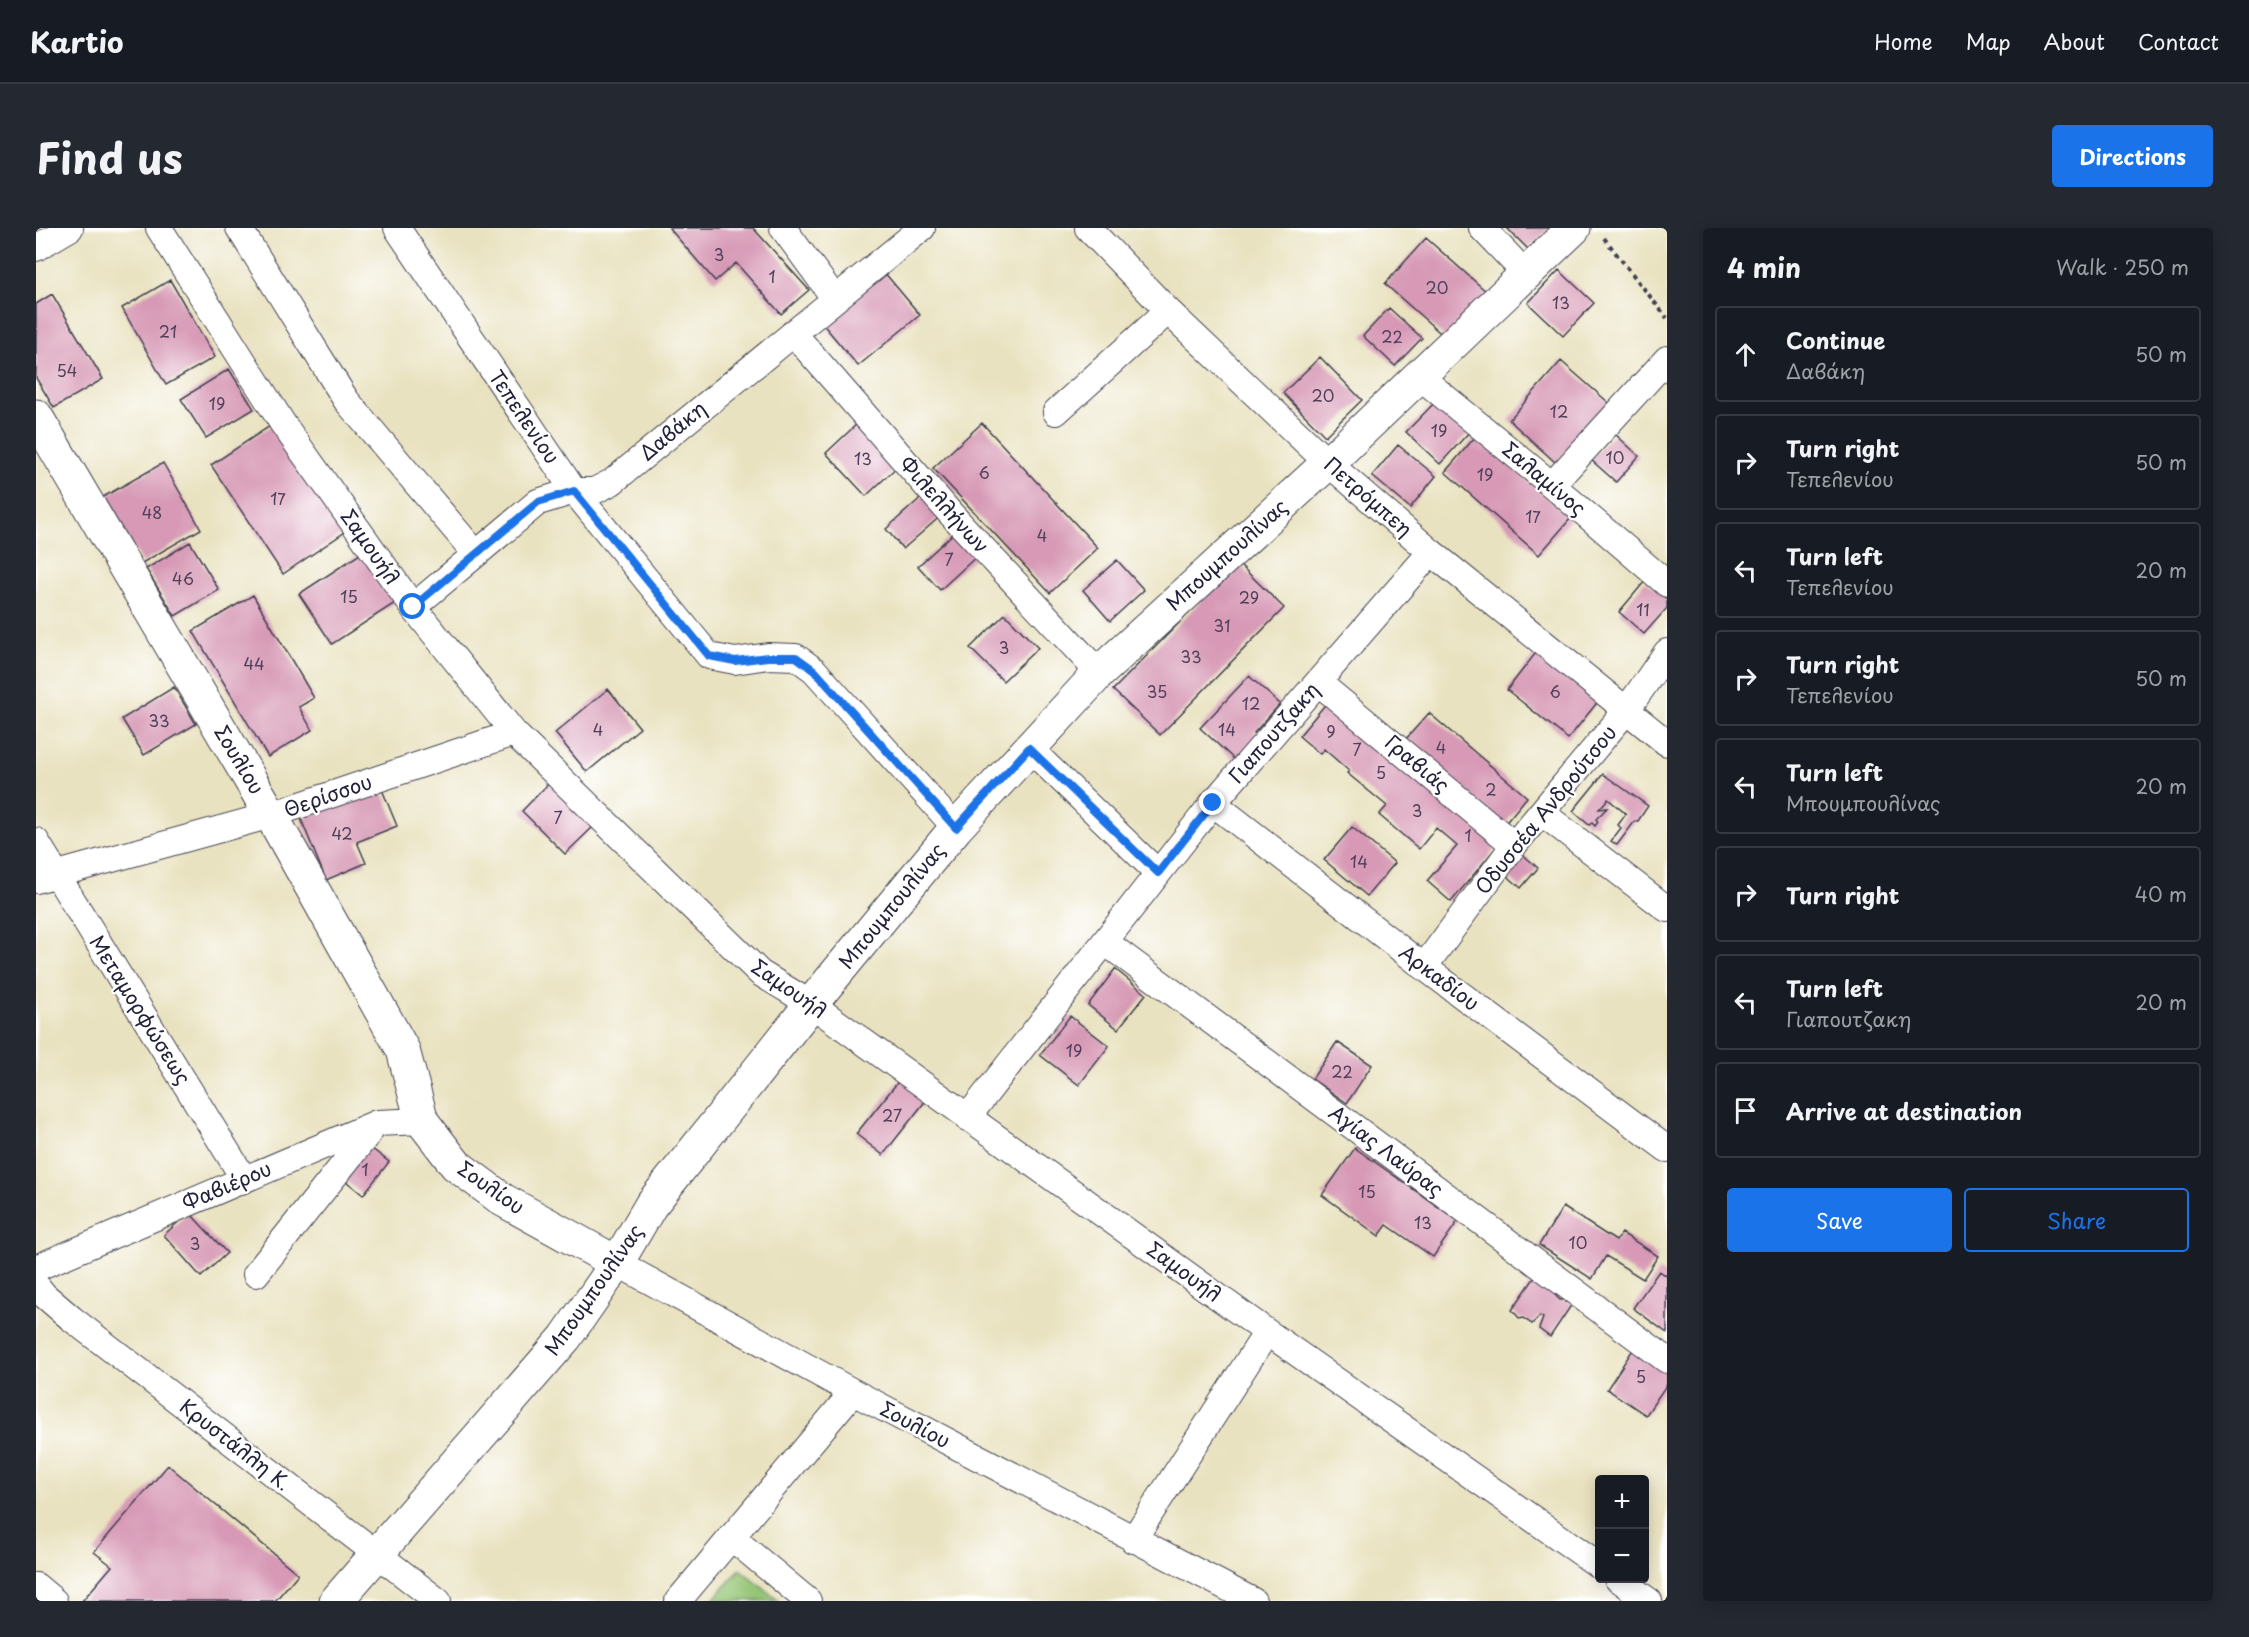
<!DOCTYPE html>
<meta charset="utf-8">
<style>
body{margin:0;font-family:"Playpen Sans",sans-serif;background:#242831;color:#f1f3f6}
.controls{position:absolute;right:18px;bottom:18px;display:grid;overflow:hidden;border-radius:6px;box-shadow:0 3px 15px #0003}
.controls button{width:54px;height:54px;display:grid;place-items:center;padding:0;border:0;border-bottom:2px solid #363941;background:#171b24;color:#f1f3f6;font:30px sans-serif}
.stop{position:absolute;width:18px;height:18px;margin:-14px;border:4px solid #1a73e8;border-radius:50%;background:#fff}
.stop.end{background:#1a73e8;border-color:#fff;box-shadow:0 2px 6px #0008}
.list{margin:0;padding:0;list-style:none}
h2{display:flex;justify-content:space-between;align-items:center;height:78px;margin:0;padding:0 24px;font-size:26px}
h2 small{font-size:20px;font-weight:400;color:#9ea1a6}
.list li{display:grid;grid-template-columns:39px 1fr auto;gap:18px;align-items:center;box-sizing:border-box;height:96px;margin:0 12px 12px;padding:0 12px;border:2px solid #363941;border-radius:6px}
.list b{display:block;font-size:22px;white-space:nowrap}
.list p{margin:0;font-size:20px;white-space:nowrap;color:#9ea1a6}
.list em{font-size:20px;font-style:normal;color:#9ea1a6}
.actions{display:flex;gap:12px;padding:18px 24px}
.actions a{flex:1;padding:14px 0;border:2px solid #1a73e8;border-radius:6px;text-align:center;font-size:21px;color:#1a73e8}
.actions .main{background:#1a73e8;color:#fff}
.icon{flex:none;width:33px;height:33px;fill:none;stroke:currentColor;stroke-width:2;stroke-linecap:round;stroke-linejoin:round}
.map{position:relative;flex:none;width:1631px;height:1373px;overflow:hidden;border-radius:6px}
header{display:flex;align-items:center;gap:36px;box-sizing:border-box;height:84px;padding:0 30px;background:#171b24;border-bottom:2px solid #363941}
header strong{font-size:28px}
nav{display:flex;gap:33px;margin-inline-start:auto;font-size:21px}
.intro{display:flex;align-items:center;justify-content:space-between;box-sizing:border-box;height:144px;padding:0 36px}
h1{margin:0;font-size:42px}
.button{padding:15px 27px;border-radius:6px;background:#1a73e8;color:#fff;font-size:21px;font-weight:700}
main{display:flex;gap:36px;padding:0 36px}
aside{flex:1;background:#171b24;border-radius:6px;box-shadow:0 3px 15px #0003}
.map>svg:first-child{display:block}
.park{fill:#94c473;stroke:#5b7357;stroke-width:1.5}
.building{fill:#d799b5}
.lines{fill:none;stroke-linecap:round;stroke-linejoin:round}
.minor-casing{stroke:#403f4f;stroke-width:28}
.tertiary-casing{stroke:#403f4f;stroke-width:35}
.path{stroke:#403f4f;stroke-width:4;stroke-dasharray:4.5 4.5;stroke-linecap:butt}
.minor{stroke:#fff;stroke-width:26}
.tertiary{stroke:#fff;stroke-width:33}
.route{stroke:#1a73e8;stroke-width:8}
.labels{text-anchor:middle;stroke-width:4.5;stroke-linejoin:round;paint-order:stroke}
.number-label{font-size:16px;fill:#4f405a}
.street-label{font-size:20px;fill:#22223b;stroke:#fff}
</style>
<header>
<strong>Kartio</strong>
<nav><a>Home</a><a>Map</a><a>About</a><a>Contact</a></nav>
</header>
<div class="intro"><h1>Find us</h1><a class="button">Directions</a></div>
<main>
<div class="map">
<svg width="1631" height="1373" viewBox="0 0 1631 1373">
<rect width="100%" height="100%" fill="#fff"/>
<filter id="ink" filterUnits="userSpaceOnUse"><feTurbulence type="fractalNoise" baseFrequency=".0167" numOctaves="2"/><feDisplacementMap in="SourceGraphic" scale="12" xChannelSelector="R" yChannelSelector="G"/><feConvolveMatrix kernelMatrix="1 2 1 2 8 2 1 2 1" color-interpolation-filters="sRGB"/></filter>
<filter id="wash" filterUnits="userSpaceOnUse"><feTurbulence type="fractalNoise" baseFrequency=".008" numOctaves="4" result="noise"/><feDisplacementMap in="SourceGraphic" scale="24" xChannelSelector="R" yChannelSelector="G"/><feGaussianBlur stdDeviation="1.35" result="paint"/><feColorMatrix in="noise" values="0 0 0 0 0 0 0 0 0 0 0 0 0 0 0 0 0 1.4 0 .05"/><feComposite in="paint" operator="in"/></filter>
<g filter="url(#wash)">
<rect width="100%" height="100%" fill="#e9e2c0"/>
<path class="park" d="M704 1341 743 1373H676Z"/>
<g id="blocks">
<path class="building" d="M633 0H717L773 62 745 86 700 35 679 53Z
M1471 0H1513L1492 21Z
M1390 10 1452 65 1411 111 1349 56Z
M1523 42 1558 75 1527 108 1492 75Z
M848 44 884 87 822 138 786 95Z
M134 52 179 129 130 157 86 80Z
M16 66 67 151 18 180 0 150V76Z
M1353 80 1386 110 1359 138 1327 108Z
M1284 129 1326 172 1289 208 1247 165Z
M1525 133 1573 175 1520 235 1473 192Z
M193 141 218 181 170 210 145 171Z
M1403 170 1436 201 1404 236 1370 204Z
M823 194 863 237 830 268 790 225Z
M946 195 1062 320 1014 365 897 240Z
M237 196 309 304 247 346 175 237Z
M1578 205 1603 228 1580 254 1554 231Z
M1440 208 1535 290 1503 327 1409 244Z
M1362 217 1400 248 1374 280 1336 248Z
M127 235 165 301 106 335 67 269Z
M889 266 907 286 867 321 850 301Z
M921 302 943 326 904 362 882 338Z
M154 314 183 362 139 388 110 341Z
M330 322 362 373 296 416 263 366Z
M1081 332 1108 362 1074 393 1047 362Z
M1202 335 1248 380 1124 507 1077 462Z
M1609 353 1631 371V380L1608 406 1583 384Z
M217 367 278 470 263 479 276 502 232 529 157 403Z
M969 386 1002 420 967 453 934 420Z
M1506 417 1568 466 1532 511 1471 462Z
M1213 448 1244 476 1218 505 1222 508 1199 532 1164 500Z
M138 459 160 496 108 527 86 491Z
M572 461 604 500 551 544 519 505Z
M1293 472 1463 616 1415 674 1391 653 1421 618 1400 600 1383 621 1343 587 1351 578 1311 545 1313 543 1288 521 1284 526 1263 508Z
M1393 485 1491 569 1468 597 1369 512Z
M1567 546 1612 578 1602 593H1599L1581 617 1575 613 1585 600 1582 597 1590 586 1572 571 1563 581 1571 580 1560 591 1562 594 1559 598 1556 595 1553 597 1537 583Z
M514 554 558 598 529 626 486 583Z
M345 559 361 598 321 614 330 635 290 652 265 591Z
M1316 599 1359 635 1331 668 1288 632Z
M1484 624 1502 640 1485 660 1467 644Z
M1079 741 1110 766 1082 801 1052 777Z
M1034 788 1073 818 1043 857 1004 827Z
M1301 814 1336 837 1311 875 1276 851Z
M865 850 891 871 847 927 820 906Z
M331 917 353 934 327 967 305 949Z
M1319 920 1422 993 1397 1029 1351 997 1343 1008 1286 967Z
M1527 979 1580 1013 1586 1005 1622 1028 1607 1051 1570 1028 1556 1051 1503 1017Z
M153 984 191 1025 165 1049 128 1007Z
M1623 1043 1631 1048V1105L1597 1080Z
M1501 1046 1524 1061 1519 1067 1524 1072H1529V1074L1533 1072 1536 1076 1514 1109 1503 1101 1507 1090 1504 1088 1496 1096 1487 1090 1484 1091 1476 1082Z
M1598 1120 1631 1141V1156L1610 1187 1571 1161Z
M132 1237 262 1346 239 1373H46L76 1338 58 1324Z"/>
</g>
</g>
<g filter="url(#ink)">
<use href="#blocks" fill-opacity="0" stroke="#403f4f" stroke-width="1.5"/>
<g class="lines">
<defs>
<path id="minor" d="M123 0 247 196 377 379 478 505 724 745 775 776 1231 1104 1564 1338
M203 0 310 172 440 326
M361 0 538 263 673 428 699 433 732 428 760 429 778 442 920 600
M747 0 799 71
M1052 0 1132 83 1292 235 1395 324 1631 515
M1446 0 1489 45
M0 20 34 0
M757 105 915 286 1063 445
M1383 148 1516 257 1631 356
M1020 184 1132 83
M1516 257 1631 131
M377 379 502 274 538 263H558L576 254 886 0
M1283 455 1478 617
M993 520 1122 645
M1177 575 1388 739 1631 921
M1506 585 1631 681
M0 613 208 951
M0 652 235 587 478 505
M1069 714 1631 1132
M1388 739 1478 617 1590 483 1631 424
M931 890 1177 575 1395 324
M581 1035 817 1164 1217 1373
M0 1040 341 895 386 893
M220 1046 339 897
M0 1057 8 1067 36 1091 402 1373
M695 1309 772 1373
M1097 1312 1231 1104
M1581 1350 1613 1373
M0 1358 18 1373
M642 1373 817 1164"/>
<path id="tertiary" d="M0 188 235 587 367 822 386 893 420 937 467 972 581 1035
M300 1373 529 1110 581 1035 615 977 775 776 920 600 1063 445 1292 235 1538 0"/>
</defs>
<use href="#minor" class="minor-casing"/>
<use href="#tertiary" class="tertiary-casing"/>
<path class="path" d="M1568 10 1631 90"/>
<use href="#minor" class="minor"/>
<use href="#tertiary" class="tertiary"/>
</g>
</g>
<g class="lines" filter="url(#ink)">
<path class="route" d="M377 379 502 274 538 263 673 428 699 433 732 429H760L778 442 920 600 993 520 1122 645 1177 575"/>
</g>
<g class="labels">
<g class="number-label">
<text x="683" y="33">3</text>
<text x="736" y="55">1</text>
<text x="1401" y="66">20</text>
<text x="1525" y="81">13</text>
<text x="132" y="110">21</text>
<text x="1356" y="115">22</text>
<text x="31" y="149">54</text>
<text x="1287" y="174">20</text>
<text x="181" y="182">19</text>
<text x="1523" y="190">12</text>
<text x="1403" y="209">19</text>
<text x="1579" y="236">10</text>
<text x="827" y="237">13</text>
<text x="948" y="251">6</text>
<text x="1449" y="253">19</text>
<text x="242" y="277">17</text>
<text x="116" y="291">48</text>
<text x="1497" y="295">17</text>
<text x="1006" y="314">4</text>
<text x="913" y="338">7</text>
<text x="147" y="357">46</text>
<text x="313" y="375">15</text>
<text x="1213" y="376">29</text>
<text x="1607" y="388">11</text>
<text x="1186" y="404">31</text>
<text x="968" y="426">3</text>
<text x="1155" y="435">33</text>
<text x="218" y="442">44</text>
<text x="1121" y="470">35</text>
<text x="1519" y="470">6</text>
<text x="1215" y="482">12</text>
<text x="123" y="499">33</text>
<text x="562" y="508">4</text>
<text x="1191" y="508">14</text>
<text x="1295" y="510">9</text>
<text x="1405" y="526">4</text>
<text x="1321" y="528">7</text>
<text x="1345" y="551">5</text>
<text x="1455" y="568">2</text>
<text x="1381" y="589">3</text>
<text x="522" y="596">7</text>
<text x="306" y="612">42</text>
<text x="1432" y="614">1</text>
<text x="1323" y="640">14</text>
<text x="1038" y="829">19</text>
<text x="1306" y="850">22</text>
<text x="856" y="894">27</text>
<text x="329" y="948">1</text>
<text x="1331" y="970">15</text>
<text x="1387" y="1001">13</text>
<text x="1542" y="1021">10</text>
<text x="159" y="1022">3</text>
<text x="1605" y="1155">5</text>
</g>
<g class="street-label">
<text transform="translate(488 189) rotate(56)" y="7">Τεπελενίου</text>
<text transform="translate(637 203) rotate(-40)" y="7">Δαβάκη</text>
<text transform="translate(1508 251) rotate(40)" y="7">Σαλαμίνος</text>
<text transform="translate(1332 269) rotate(41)" y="7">Πετρόμπεη</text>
<text transform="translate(908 277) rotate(48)" y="7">Φιλελλήνων</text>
<text transform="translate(334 319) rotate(55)" y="7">Σαμουήλ</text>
<text transform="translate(1191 327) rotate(-42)" y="7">Μπουμπουλίνας</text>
<text transform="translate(1238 505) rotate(-49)" y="7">Γιαπουτζακη</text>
<text transform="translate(203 532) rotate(59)" y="7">Σουλίου</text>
<text transform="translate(1381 536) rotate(40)" y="7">Γραβιάς</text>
<text transform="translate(292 568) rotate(-19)" y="7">Θερίσσου</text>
<text transform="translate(1510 582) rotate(-51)" y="7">Οδυσσέα Ανδρούτσου</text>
<text transform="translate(856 678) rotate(-51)" y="7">Μπουμπουλίνας</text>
<text transform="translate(1403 750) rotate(37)" y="7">Αρκαδίου</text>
<text transform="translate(753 761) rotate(35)" y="7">Σαμουήλ</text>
<text transform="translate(104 782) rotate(58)" y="7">Μεταμορφώσεως</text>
<text transform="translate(1350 923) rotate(37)" y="7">Αγίας Λαύρας</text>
<text transform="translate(191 958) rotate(-23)" y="7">Φαβιέρου</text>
<text transform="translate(455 960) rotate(35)" y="7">Σουλίου</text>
<text transform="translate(1148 1044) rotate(36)" y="7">Σαμουήλ</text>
<text transform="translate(558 1062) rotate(-55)" y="7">Μπουμπουλίνας</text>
<text transform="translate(879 1197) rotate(28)" y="7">Σουλίου</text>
<text transform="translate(199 1217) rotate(38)" y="7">Κρυστάλλη Κ.</text>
</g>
</g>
</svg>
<div class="controls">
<button>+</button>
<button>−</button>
</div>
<div class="stop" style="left:377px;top:379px"></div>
<div class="stop end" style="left:1177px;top:575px"></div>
</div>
<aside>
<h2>4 min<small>Walk · 250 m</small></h2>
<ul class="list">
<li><svg class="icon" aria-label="ahead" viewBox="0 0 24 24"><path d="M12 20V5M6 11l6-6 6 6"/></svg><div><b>Continue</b><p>Δαβάκη</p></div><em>50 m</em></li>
<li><svg class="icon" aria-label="right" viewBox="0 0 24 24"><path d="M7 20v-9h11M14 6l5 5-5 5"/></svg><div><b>Turn right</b><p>Τεπελενίου</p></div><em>50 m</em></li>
<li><svg class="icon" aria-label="left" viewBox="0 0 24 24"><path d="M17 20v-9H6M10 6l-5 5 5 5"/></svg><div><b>Turn left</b><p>Τεπελενίου</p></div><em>20 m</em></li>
<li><svg class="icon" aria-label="right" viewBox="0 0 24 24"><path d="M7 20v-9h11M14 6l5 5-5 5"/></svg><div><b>Turn right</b><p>Τεπελενίου</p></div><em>50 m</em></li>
<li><svg class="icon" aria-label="left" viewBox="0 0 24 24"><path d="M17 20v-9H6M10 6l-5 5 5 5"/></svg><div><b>Turn left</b><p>Μπουμπουλίνας</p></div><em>20 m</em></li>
<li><svg class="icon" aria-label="right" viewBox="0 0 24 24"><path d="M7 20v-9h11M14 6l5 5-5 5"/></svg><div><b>Turn right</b></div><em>40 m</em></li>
<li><svg class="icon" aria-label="left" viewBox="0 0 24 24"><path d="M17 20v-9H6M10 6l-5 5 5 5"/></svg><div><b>Turn left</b><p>Γιαπουτζακη</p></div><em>20 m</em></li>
<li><svg class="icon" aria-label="arrive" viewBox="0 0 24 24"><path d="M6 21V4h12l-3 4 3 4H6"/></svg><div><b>Arrive at destination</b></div></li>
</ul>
<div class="actions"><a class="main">Save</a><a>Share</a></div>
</aside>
</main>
